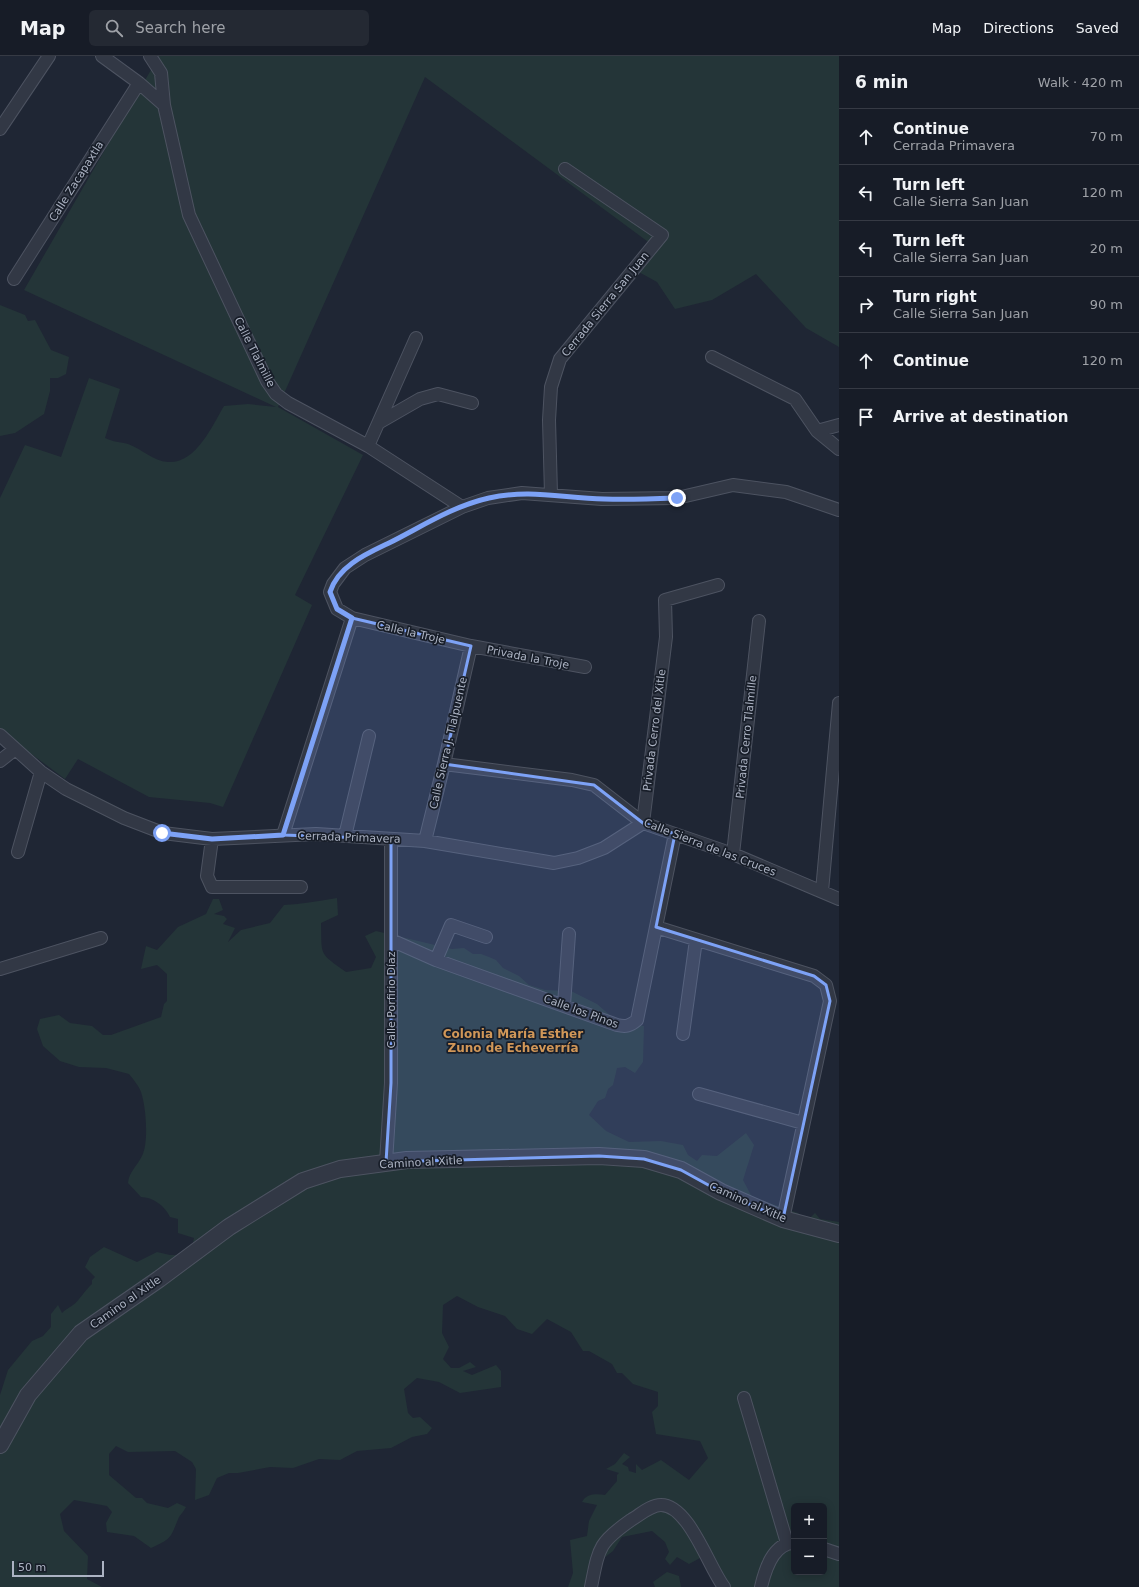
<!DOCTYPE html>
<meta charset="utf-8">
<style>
body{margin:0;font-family:"DejaVu Sans",sans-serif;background:#242933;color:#f1f3f6}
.controls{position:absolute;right:12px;bottom:12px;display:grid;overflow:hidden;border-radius:6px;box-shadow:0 2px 10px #0003}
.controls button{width:36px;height:36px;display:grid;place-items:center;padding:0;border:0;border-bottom:1px solid #363a44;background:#171c27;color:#f1f3f6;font:20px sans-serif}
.scale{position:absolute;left:12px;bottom:10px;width:92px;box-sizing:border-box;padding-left:4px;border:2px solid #acb3c3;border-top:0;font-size:11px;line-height:14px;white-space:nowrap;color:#acb3c3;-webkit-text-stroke:3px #181e29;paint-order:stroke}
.stop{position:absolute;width:12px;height:12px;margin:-9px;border:3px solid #7da2f6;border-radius:50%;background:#fff}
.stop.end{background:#7da2f6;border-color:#fff;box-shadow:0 1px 4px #0008}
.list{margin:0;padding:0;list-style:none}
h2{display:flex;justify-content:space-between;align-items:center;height:52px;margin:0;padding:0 16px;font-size:17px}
h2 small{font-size:13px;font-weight:400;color:#9ea1a7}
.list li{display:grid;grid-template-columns:26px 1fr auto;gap:12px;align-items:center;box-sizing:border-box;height:56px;padding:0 16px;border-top:1px solid #363a44}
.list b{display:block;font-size:15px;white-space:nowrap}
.list p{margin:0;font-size:13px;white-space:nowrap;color:#9ea1a7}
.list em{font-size:13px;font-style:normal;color:#9ea1a7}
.icon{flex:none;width:22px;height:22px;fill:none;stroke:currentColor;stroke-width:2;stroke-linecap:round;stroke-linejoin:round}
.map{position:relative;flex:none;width:839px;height:1531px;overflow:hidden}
header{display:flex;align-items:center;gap:24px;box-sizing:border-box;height:56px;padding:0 20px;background:#171c27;border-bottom:1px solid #363a44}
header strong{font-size:19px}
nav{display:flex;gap:22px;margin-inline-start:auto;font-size:14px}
.search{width:280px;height:36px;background:#242933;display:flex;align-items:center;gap:10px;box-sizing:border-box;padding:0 14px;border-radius:6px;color:#9ea1a7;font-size:15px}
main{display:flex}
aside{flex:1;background:#171c27}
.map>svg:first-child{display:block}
.green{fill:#243538;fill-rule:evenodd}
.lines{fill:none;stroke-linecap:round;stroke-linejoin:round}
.minor-casing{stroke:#4d5361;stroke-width:14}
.tertiary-casing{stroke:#4d5361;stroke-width:18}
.minor{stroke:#323845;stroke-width:12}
.tertiary{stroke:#323845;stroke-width:16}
.route{stroke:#7da2f6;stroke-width:5}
.marked{fill:#7da2f6;fill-opacity:0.2;stroke:#7da2f6;stroke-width:3;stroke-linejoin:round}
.labels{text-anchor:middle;stroke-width:3.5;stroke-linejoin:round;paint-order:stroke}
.street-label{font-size:11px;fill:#acb3c3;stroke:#181e29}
.neighbourhood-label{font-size:12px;font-weight:bold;fill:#d19758;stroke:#181e29}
</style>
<header>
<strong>Map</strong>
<div class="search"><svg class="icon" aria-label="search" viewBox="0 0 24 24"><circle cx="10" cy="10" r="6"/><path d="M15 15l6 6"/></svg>Search here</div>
<nav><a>Map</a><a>Directions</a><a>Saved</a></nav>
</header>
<main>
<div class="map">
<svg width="839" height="1531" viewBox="0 0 839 1531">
<rect width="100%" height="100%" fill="#1f2634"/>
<path class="green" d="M159 0H839V291L806 272 756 218 712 244 675 253 657 226 637 215 655 191 425 21 278 351 363 399 295 539 312 549 223 751 210 747 149 741 78 703 65 723 14 685 0 672V442L25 389 61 401 89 322 120 333 105 382C113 386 120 386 128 388 142 393 153 405 168 406 196 408 212 370 224 350L248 348 276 351 24 234Z
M0 249 25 259 28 265 35 264 51 294 69 301 66 318 58 322H50V335L44 358 15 377 0 380Z
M337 842 338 859 321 867C322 900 318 896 346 916L371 912 376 901 365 880 376 875 452 893 464 892 473 898H481L489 901 496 904 503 912 519 920 529 929 545 934 571 935 597 948 619 967 644 970 643 1006 635 1017 625 1011 617 1012 613 1029 608 1033 605 1042 598 1045 589 1059 606 1075 629 1086 661 1085 683 1089 688 1099 697 1105 702 1099 717 1100 746 1077 754 1089 743 1124 752 1141 798 1157 807 1165 815 1157 820 1163 839 1166V1531H724L725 1520 714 1515 702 1501 689 1508 677 1501 670 1509 665 1503 669 1496 665 1486 652 1475 622 1481 613 1495 600 1505 586 1531H568L573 1517 570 1484 587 1480 589 1465 597 1449 582 1446C587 1437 597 1438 605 1439L617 1425V1419L619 1417 606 1413 615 1408 624 1397 630 1401 622 1408 628 1411 629 1415 636 1417V1408L642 1414 661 1404 689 1424 708 1402 700 1385 656 1378 652 1356 658 1350V1336L633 1328 622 1317H617L612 1308 589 1295H583L571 1276 547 1263 532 1278 517 1273 505 1260 478 1251 457 1240 443 1249 442 1277 449 1291 443 1303 451 1312H459L470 1306 476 1311 463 1315 472 1319 496 1309 501 1315V1331L460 1337 439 1326 417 1322 404 1333 408 1357 413 1362 420 1361 432 1372 427 1378 412 1381 391 1392 357 1395 340 1404 319 1403 293 1412 270 1411 238 1417H229L217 1422 209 1439 195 1444 196 1413 192 1406 175 1395 128 1396 116 1390 109 1398V1419L136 1442H142L147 1447 168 1452 177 1447 186 1451C184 1455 181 1458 179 1461 170 1482 173 1482 151 1492L134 1480 107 1476 106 1467 112 1456 107 1450 74 1444 60 1458 64 1475 88 1500 87 1523 102 1531H0V1339L8 1314 32 1285 43 1280 51 1271V1258L58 1249 62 1257C66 1253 69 1252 73 1249 78 1246 86 1233 92 1228V1224L95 1221 85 1211 90 1201 104 1191 137 1206 157 1196 170 1199H190L194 1182 178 1177V1163L170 1161C165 1150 153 1141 141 1141L128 1127C129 1116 137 1110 142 1100 149 1087 146 1050 141 1036 139 1030 133 1023 129 1018L106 1012 79 1011 60 1005 43 990 37 973 40 963 59 959 70 967 92 970 103 979H111L161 961 164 948 167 945V918L157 909 141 913 146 890 157 894 178 871 206 858 213 843H219L223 854 214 858 224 860 227 863 223 868 235 872 228 886 241 874 270 867 284 849C302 848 319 845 337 842ZM794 1450H824V1516H794Z
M667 1516 679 1520 681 1531H655L653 1526Z"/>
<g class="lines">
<defs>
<path id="minor" d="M102 0 139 27 164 49
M150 0 161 17 164 49 189 159 267 325 276 338 288 347 368 390 462 451
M0 73 49 0
M14 223 139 27
M712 301 795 343 817 375 839 393
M380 366 420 343 438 338 472 347
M817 375 839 369
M368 390 416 282
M551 438 549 364 551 331 560 303 662 179 565 113
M352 562 471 590 585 611
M0 679 41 716 66 733 124 762 163 777 212 783 316 778 425 785 554 807 578 802 604 792 643 767 666 581 665 544 718 529
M0 705 14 694
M444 708 572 724 594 729 643 767 733 798 839 843
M283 779 352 562 337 553 330 536 333 528 345 512 365 499 462 451 488 442 522 437 602 443 677 442 733 429 786 436 839 454
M345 780 369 680
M212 783 207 820 212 831H301
M425 785 444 708 471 590
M18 796 41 716
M733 798 759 565
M822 835 839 647
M656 871 814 920 826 929 830 945 783 1163
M391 884 436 904 617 969C626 971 630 970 637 964L675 778
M436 904 451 869 486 881
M0 913 101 882
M564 949 569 878
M683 978 696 884
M699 1038 803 1067
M386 1106 391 1027V783
M744 1342 787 1487
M824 1493 839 1498
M591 1531C599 1492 598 1487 631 1464 640 1459 650 1449 661 1449 689 1449 709 1512 724 1531
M761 1531C765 1514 773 1487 794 1487"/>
<path id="tertiary" d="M0 1389 28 1339 81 1277 159 1223 229 1171 303 1125 340 1113 407 1104 599 1100 644 1103 681 1114 721 1136 783 1163 839 1178"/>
</defs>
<use href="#minor" class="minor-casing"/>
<use href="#tertiary" class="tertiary-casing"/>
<use href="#minor" class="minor"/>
<use href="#tertiary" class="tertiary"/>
</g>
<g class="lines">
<path class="route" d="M162 777 212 783 283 779 352 562 337 553 330 536C338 510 366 498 389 487 421 471 453 450 489 442 529 433 563 442 604 443 628 444 652 443 677 442"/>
</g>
<path class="marked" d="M352 562 471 590 444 708 594 729 643 767 675 778 656 871 814 920 826 929 830 945 783 1163 721 1136 681 1114 644 1103 599 1100 386 1106 391 1027V783L283 779Z"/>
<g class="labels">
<g class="street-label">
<text transform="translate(76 125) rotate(-58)" y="4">Calle Zacapaxtla</text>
<text transform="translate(605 248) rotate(-51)" y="4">Cerrada Sierra San Juan</text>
<text transform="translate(255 296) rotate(63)" y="4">Calle Tlalmille</text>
<text transform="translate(411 576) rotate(13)" y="4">Calle la Troje</text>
<text transform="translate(528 601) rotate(11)" y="4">Privada la Troje</text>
<text transform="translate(654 674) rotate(-83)" y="4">Privada Cerro del Xitle</text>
<text transform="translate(746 681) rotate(-84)" y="4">Privada Cerro Tlalmille</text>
<text transform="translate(448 687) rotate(-77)" y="4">Calle Sierra J. Tlalpuente</text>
<text transform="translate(349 781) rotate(2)" y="4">Cerrada Primavera</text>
<text transform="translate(710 791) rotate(21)" y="4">Calle Sierra de las Cruces</text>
<text transform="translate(391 944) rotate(-90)" y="4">Calle Porfirio Díaz</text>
<text transform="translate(581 955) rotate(20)" y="4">Calle los Pinos</text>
<text transform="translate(421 1106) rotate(-3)" y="4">Camino al Xitle</text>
<text transform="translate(748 1146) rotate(24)" y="4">Camino al Xitle</text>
<text transform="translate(125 1246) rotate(-35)" y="4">Camino al Xitle</text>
</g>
<g class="neighbourhood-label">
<text x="513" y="982">Colonia María Esther<tspan x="513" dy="14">Zuno de Echeverría</tspan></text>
</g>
</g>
</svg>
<div class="controls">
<button>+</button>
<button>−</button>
</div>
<div class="scale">50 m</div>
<div class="stop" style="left:162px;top:777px"></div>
<div class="stop end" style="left:677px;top:442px"></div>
</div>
<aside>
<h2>6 min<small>Walk · 420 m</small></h2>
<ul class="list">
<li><svg class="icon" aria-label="ahead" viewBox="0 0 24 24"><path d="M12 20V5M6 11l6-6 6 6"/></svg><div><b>Continue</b><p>Cerrada Primavera</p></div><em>70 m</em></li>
<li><svg class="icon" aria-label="left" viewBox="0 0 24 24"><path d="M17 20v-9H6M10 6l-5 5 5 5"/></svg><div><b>Turn left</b><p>Calle Sierra San Juan</p></div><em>120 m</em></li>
<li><svg class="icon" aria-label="left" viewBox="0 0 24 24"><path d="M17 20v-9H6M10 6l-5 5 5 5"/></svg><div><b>Turn left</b><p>Calle Sierra San Juan</p></div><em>20 m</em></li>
<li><svg class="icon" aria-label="right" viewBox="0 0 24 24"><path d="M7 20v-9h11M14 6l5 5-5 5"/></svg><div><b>Turn right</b><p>Calle Sierra San Juan</p></div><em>90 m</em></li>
<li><svg class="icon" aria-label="ahead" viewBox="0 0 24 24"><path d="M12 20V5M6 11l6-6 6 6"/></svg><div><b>Continue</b></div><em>120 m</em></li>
<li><svg class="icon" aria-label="arrive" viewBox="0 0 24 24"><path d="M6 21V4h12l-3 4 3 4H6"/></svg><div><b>Arrive at destination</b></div></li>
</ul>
</aside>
</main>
